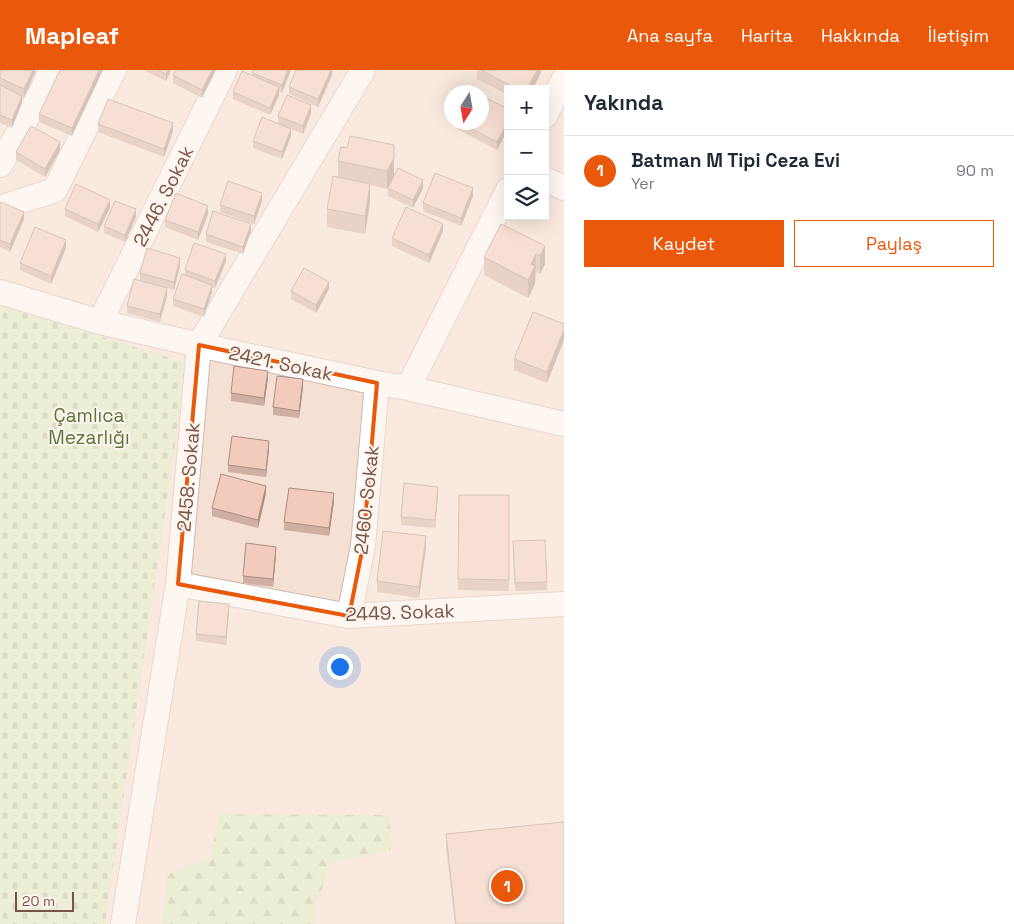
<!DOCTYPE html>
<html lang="tr">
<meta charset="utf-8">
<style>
body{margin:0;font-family:"Space Grotesk",sans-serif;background:#f2f2f3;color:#1f2937}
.controls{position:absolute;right:15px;top:15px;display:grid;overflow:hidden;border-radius:0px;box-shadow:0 5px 20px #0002}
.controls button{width:45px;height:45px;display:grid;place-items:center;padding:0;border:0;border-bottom:1px solid #e0e1e3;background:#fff;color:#1f2937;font:25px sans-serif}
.compass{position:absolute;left:444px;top:15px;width:45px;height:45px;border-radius:50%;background:#fff;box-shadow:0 5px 20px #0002;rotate:191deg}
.scale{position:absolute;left:15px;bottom:12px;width:59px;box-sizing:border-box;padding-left:5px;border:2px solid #76544a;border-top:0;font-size:14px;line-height:18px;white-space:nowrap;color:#76544a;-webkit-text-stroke:4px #fff5ec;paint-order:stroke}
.you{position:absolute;left:339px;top:596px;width:18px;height:18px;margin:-12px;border:4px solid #fff;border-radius:50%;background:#1a73e8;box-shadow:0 0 0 8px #1a73e833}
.badge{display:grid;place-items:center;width:32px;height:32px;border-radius:50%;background:#ea580c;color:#fff;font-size:16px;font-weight:700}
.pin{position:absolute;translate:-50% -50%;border:2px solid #fff;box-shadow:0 1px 5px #0006}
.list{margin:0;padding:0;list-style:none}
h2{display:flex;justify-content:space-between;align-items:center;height:65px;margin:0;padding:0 20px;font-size:21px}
h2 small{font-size:16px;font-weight:400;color:#747a83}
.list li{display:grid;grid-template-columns:32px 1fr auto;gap:15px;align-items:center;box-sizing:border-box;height:70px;padding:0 20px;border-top:1px solid #e0e1e3}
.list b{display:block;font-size:19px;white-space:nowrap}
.list p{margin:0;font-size:16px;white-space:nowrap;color:#747a83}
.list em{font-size:16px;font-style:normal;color:#747a83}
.actions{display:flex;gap:10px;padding:15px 20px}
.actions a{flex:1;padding:11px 0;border:1px solid #ea580c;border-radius:0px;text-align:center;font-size:18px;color:#ea580c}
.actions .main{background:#ea580c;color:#fff}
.icon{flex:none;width:28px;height:28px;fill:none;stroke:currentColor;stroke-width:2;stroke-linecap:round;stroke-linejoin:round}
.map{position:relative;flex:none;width:564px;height:854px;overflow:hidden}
header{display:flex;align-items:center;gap:30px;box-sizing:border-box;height:70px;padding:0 25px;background:#ea580c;color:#fff}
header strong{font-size:24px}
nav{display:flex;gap:28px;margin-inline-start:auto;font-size:18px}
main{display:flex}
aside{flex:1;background:#fff}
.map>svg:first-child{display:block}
.residential{fill:#f4e1d4;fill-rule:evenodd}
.forest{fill:url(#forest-firs)}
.cemetery{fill:url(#cemetery-stones)}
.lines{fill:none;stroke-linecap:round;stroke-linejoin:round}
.minor-casing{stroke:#d0b9ae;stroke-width:26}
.minor{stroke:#fff;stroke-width:24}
.wall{fill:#d0afa3}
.shaded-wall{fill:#a98e84}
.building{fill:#f2cbbd;stroke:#a98e84}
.marked{fill:none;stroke:#e8590c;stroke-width:4;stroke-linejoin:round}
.labels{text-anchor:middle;stroke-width:4;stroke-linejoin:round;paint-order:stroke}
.street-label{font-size:19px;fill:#76544a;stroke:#fff5ec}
.park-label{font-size:19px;fill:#57763f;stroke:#fff5ec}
</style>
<header>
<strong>Mapleaf</strong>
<nav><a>Ana sayfa</a><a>Harita</a><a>Hakkında</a><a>İletişim</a></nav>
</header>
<main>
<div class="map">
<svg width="564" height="854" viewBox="0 0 564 854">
<defs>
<pattern id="forest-firs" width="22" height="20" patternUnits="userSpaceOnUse" patternTransform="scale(1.25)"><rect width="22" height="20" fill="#d9eac3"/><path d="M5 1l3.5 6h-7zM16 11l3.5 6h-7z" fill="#b5c0a0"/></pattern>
<pattern id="cemetery-stones" width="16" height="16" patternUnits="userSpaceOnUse" patternTransform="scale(1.25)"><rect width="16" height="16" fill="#d9eac3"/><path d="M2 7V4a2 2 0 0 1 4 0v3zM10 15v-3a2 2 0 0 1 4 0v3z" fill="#b5c0a0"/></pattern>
</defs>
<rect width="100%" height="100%" fill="#fdf0e5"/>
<path class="residential" d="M0 0H564V854H0ZM508 19H545V146H508ZM452 22H482V52H452Z"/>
<path class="forest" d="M219 744 390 745 391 780 330 793 325 812 316 832 315 854H161L168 804 210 788Z"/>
<path class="cemetery" d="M0 235 187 293 105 854H0Z"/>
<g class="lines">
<defs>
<path id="minor" d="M545 46 564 9
M0 95 42 21 51 0
M545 109 564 118
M0 138 55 120 114 0
M0 222 100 252 199 275 377 313 408 318 564 354
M100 252 225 0
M408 318 508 120
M178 514 349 546 564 534
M349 546 363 476 377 313
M123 854 178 514 199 275 363 0"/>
</defs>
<use href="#minor" class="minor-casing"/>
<use href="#minor" class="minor"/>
</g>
<path class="wall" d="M0 0H35V3L24 27 22 26V33L12 58 0 53Z
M60 0H103L72 66 39 52V44Z
M143 0H171L166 11Z
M216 0 202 28 173 13V5Z
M253 0H291L282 23 279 22V25L270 45 233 29V22L252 5Z
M332 0V5L318 37 289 24V17Z
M477 0H541V2L533 19H508V25L477 9Z
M508 39V59L497 80 457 59V52H482Z
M311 43 303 64 291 59V66L282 89 253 78V71L278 54V46Z
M98 54 173 61 164 87 98 62Z
M350 66 394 106 387 119 370 115V132L365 164 327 157V139L338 107V91L347 78Z
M60 80 45 107 16 90V82Z
M388 118H423L413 138 388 126Z
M473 126 461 156 423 141V133Z
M262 131 254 154 220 142V135Z
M0 134 24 149 10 182 0 177Z
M110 138 98 162 65 146V139Z
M208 144 198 170 165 157V150Z
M136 147 125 172 104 163V156Z
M251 161 243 184 206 172V164Z
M443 161 429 193 392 176V168Z
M545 176V194L540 204 536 202 535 214 528 228 484 205V187Z
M66 178 51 214 20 200V193Z
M226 191 215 218H212V222L204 247 173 236V229L185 205V200Z
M180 196 174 220 167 218V226L160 252 127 243V236L166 218 140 210V203Z
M329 219 316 243 291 229V221Z
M564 254 547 313 514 300V289Z
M268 308 264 336 231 331V323Z
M303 317 299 348 273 345V337Z
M269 379 266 407 228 402V395Z
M266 423 258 458 212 446V438Z
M438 424 435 458 401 455V447Z
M459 425H509V521L458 520Z
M334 431 329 466 284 460V452Z
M513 471 547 512V520L515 521Z
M426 477 419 528 377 522V511Z
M276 485 273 517 243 513V506Z
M229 542 226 575 196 571V564Z
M446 764 564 854H455L446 778Z"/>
<path class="shaded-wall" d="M33 0H35V3L24 27V19Z
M99 0H103L72 66V58Z
M168 0H171L166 11V4Z
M212 0H216L202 28V20Z
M288 0H291L282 23V15Z
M331 0H332V5L318 37V29Z
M537 0H541V2L533 19H527Z
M279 17V25L270 45V38Z
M22 26V33L12 58V50Z
M311 35V43L303 64V56Z
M508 52V59L497 80V72Z
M173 53V61L164 87V79Z
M291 59V66L282 89V82Z
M60 72V80L45 107V99Z
M394 75V106L387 119V101Z
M423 110V118L413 138V130Z
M370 114V132L365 164V146Z
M473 118V126L461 156V148Z
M262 123V131L254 154V146Z
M110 130V138L98 162V154Z
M208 136V144L198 170V162Z
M136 139V147L125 172V165Z
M24 142V149L10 182V174Z
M251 154V161L243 184V177Z
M443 154V161L429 193V185Z
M66 170V178L51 214V206Z
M545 176V194L540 204V186Z
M226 184V191L215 218V211Z
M536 184 535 214 528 228V210L531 194Z
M180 188V196L174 220V212Z
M329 212V219L316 243V235Z
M212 215V222L204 247V239Z
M167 218V226L160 252V244Z
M564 259V270L547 313V302Z
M268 301V308L264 336V328Z
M303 309V317L299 348V341Z
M269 371V379L266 407V400Z
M266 416V423L258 458V450Z
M438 417V424L435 458V450Z
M334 423V431L329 466V458Z
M426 466V477L419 528V517Z
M276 477V485L273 517V509Z
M229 534V542L226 575V567Z"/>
<path class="building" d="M0 0H33L24 19 0 8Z
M60 0H99L72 58 39 44Z
M158 0H168L166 4Z
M176 0H212L202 20 173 5Z
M253 0H288L282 15 252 3Z
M296 0H331L318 29 289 17Z
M481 0H537L527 19H517Z
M242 1 279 17 270 38 233 22Z
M0 15 22 26 12 50 0 45Z
M287 25 311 35 303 56 278 46Z
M482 26 508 39V52L497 72 459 52H482Z
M108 29 173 53 164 79 98 54Z
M262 47 291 59 282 82 253 71Z
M31 56 60 72 45 99 16 82Z
M350 66 394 75V88L387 101 338 91 341 77 347 78Z
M398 98 423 110 413 130 388 118Z
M435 103 473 118 461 148 423 133Z
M333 106 370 114 365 146 327 139Z
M228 111 262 123 254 146 220 135Z
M76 114 110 130 98 154 65 139Z
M176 123 208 136 198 162 165 150Z
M115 131 136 139 125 165 104 156Z
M1 132 24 142 10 174 0 170V134Z
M406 137 443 154 429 185 392 168Z
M213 141 251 154 243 177 206 164Z
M501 154 545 176 540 186 536 184 531 194 535 196 528 210 484 187Z
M35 157 66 170 51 206 20 193Z
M194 173 226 184 215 211 185 200Z
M147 178 180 188 174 212 140 203Z
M304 198 329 212 316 235 291 221Z
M182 204 212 215 204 239 173 229Z
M134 209 167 218 160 244 127 236Z
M533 242 564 254V259L547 302 514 289Z
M234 296 268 301 264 328 231 323Z
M277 306 303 309 299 341 273 337Z
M232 366 269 371 266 400 228 395Z
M221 404 266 416 258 450 212 438Z
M404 413 438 417 435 450 401 447Z
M289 418 334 423 329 458 284 452Z
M459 425H509V510L458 509Z
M383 461 426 466 419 517 377 511Z
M545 470 547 512 515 513 513 471Z
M246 473 276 477 273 509 243 506Z
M199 531 229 534 226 567 196 564Z
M564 752V854H456L446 764Z"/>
<path d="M0 0H564V854H0ZM199 275 377 313 363 476 349 546 178 514Z" fill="#fdf0e5" fill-opacity=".55" fill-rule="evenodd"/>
<path class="marked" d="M199 275 377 313 363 476 349 546 178 514Z"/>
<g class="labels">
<g class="street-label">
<text transform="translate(163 126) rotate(-63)" y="7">2446. Sokak</text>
<text transform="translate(281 293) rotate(12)" y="7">2421. Sokak</text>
<text transform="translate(188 407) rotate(-85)" y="7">2458. Sokak</text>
<text transform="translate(366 430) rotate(-84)" y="7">2460. Sokak</text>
<text transform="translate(400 542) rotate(-2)" y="7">2449. Sokak</text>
</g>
<g class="park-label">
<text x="89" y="352">Çamlıca<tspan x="89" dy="22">Mezarlığı</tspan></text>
</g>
</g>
</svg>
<div class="controls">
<button>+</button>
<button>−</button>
<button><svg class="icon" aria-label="layers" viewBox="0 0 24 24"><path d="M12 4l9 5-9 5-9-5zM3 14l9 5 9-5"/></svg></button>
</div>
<svg class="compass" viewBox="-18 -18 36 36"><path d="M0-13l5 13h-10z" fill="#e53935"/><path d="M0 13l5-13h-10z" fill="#747a83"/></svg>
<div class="scale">20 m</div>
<div class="you"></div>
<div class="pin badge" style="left:507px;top:816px">1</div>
</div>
<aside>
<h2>Yakında<small></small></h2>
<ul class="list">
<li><span class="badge">1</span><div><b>Batman M Tipi Ceza Evi</b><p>Yer</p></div><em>90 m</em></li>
</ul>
<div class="actions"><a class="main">Kaydet</a><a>Paylaş</a></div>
</aside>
</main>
